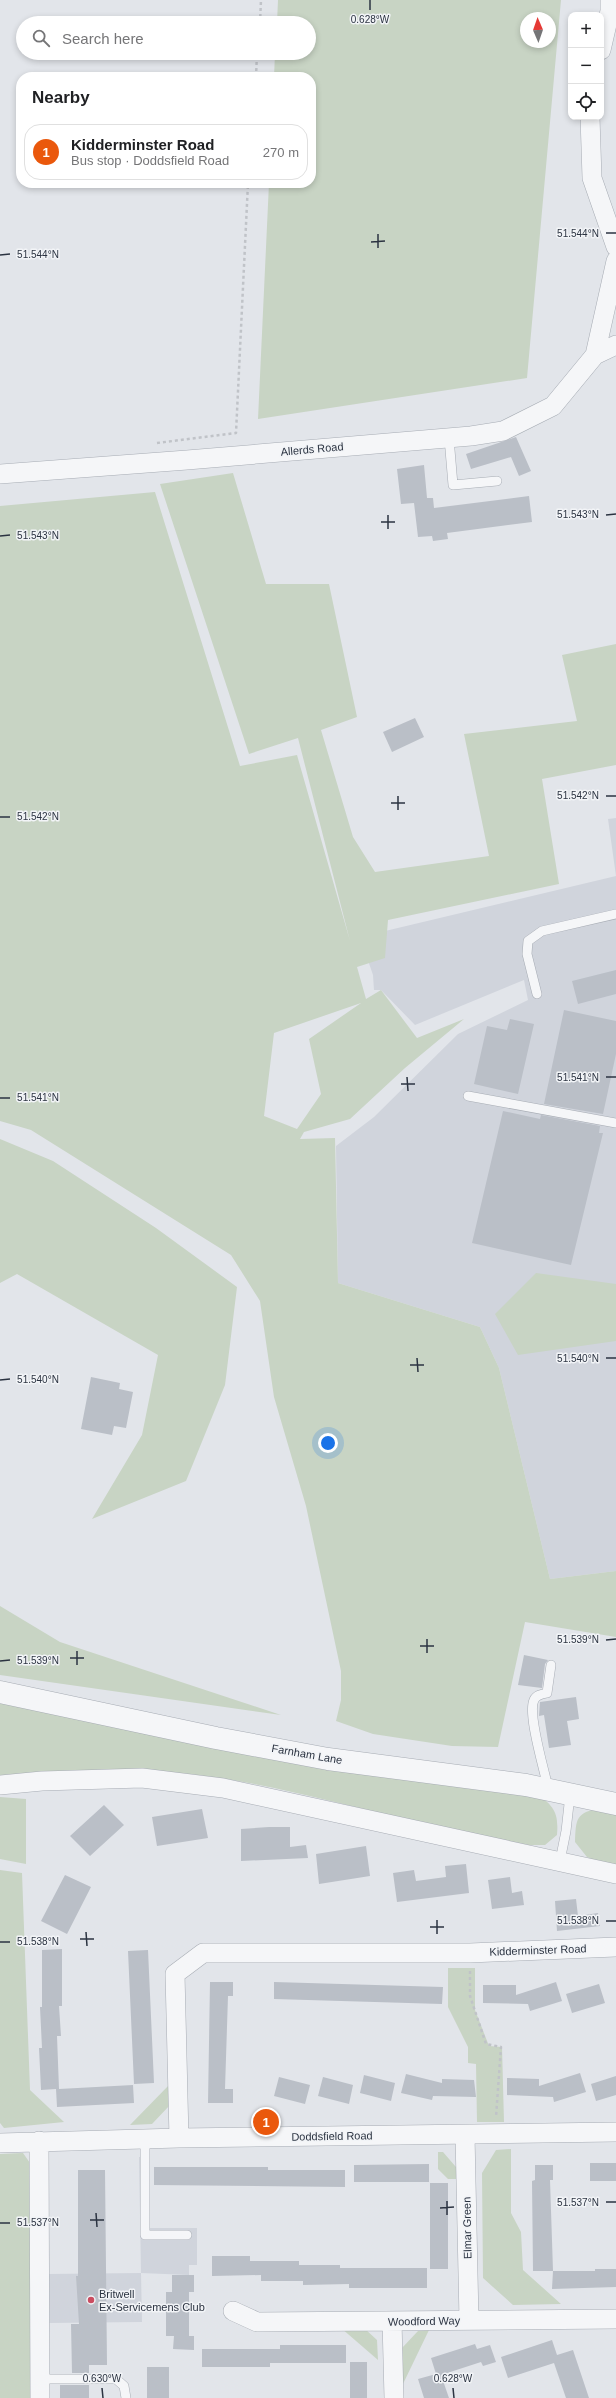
<!DOCTYPE html>
<meta charset="utf-8">
<style>
body{margin:0;font-family:Helvetica,sans-serif;background:#f6f6f6;color:#202124}
.controls{position:absolute;right:12px;top:12px;display:grid;overflow:hidden;border-radius:8px;box-shadow:0 2px 6px #0003}
.controls button{width:36px;height:36px;display:grid;place-items:center;padding:0;border:0;border-bottom:1px solid #e0e0e0;background:#fff;color:#202124;font:20px sans-serif}
.compass{position:absolute;left:520px;top:12px;width:36px;height:36px;border-radius:50%;background:#fff;box-shadow:0 2px 6px #0003;rotate:358deg}
.you{position:absolute;left:328px;top:1443px;width:14px;height:14px;margin:-10px;border:3px solid #fff;border-radius:50%;background:#1a73e8;box-shadow:0 0 0 6px #1a73e833}
.badge{display:grid;place-items:center;width:26px;height:26px;border-radius:50%;background:#ea580c;color:#fff;font-size:13px;font-weight:700}
.pin{position:absolute;translate:-50% -50%;border:2px solid #fff;box-shadow:0 1px 4px #0006}
.list{margin:0;padding:0;list-style:none}
h2{display:flex;justify-content:space-between;align-items:center;height:52px;margin:0;padding:0 16px;font-size:17px}
h2 small{font-size:13px;font-weight:400;color:#757577}
.list li{display:grid;grid-template-columns:26px 1fr auto;gap:12px;align-items:center;box-sizing:border-box;height:56px;margin:0 8px 8px;padding:0 8px;border:1px solid #e0e0e0;border-radius:16px}
.list b{display:block;font-size:15px;white-space:nowrap}
.list p{margin:0;font-size:13px;white-space:nowrap;color:#757577}
.list em{font-size:13px;font-style:normal;color:#757577}
.icon{flex:none;width:22px;height:22px;fill:none;stroke:currentColor;stroke-width:2;stroke-linecap:round;stroke-linejoin:round}
.map{position:relative;flex:none;width:616px;height:2398px;overflow:hidden}
.search{position:absolute;background:#fff;box-shadow:0 2px 6px #0003;left:16px;top:16px;width:300px;height:44px;display:flex;align-items:center;gap:10px;box-sizing:border-box;padding:0 14px;border-radius:22px;color:#757577;font-size:15px}
.panel{position:absolute;background:#fff;box-shadow:0 2px 6px #0003;left:16px;top:72px;width:300px;height:116px;border-radius:16px}
.map>svg:first-child{display:block}
.built{fill:#d0d4dc}
.green{fill:#c8d4c4;fill-rule:evenodd}
.building{fill:#babfc7}
.lines{fill:none;stroke-linecap:round;stroke-linejoin:round}
.service-casing{stroke:#a7acb4;stroke-width:10}
.minor-casing{stroke:#a7acb4;stroke-width:20}
.tertiary-casing{stroke:#a7acb4;stroke-width:23}
.path{stroke:#c0c3c8;stroke-width:2.5;stroke-dasharray:3 3;stroke-linecap:butt}
.service{stroke:#f5f6f8;stroke-width:9}
.minor{stroke:#f5f6f8;stroke-width:19}
.tertiary{stroke:#f5f6f8;stroke-width:22}
.ticks{fill:none;stroke:#2b3341;stroke-width:1.5}
.poi-dot{fill:#ca4d60;stroke:#f2f4f7;stroke-width:1.5}
.labels{text-anchor:middle;stroke-width:3;stroke-linejoin:round;paint-order:stroke}
.street-label{font-size:11px;fill:#2b3341;stroke:#f2f4f7}
.poi-label{font-size:11px;fill:#2b3341;stroke:#f2f4f7;text-anchor:start}
.ticks-label{font-size:10px;text-anchor:middle;fill:#2b3341;stroke:#f2f4f7;stroke-width:3;stroke-linejoin:round;paint-order:stroke}
</style>
<div class="map">
<svg width="616" height="2398" viewBox="0 0 616 2398">
<rect width="100%" height="100%" fill="#e2e5ea"/>
<path class="built" d="M616 818V1571L550 1579 499 1368 480 1327 338 1283 336 1146 374 1117 458 1034 528 1000 524 980 415 1025 381 990H374L373 975 360 937 616 876 608 819Z
M139 2157H150V2228H197V2265H189V2275L141 2273 142 2322 48 2323V2274L141 2273Z"/>
<path class="green" d="M278 0H561L527 378 258 419 269 183H311V77H274L275 53H309V23H277ZM526 18H550V42H526Z
M233 473 266 584H329L357 717 321 730 353 837 375 872 489 856 464 734 577 721 562 655 616 644V765L542 779 559 884 388 920 385 958 357 967 366 999 381 990 417 1038 464 1019 405 1068 350 1119 304 1132 300 1139 335 1138 338 1283 480 1327 499 1368 550 1579 616 1571V1637L525 1622 498 1747 452 1746 373 1734 336 1721 341 1700V1671L306 1506 274 1397 260 1301 231 1255 31 1130 0 1121V506L155 492 240 766 297 755 350 941 298 738 249 754 160 484ZM361 1003 309 1039 321 1094 297 1129 264 1116 274 1033Z
M0 1139 53 1161 156 1228 237 1287 225 1385 186 1481 92 1519 142 1435 158 1355 17 1274 0 1283Z
M536 1273 616 1284V1341L518 1355 495 1314Z
M0 1606 60 1642 281 1715 0 1675Z
M0 1698 535 1791C553 1807 559 1810 557 1835L545 1845H529C487 1837 446 1829 404 1819 322 1799 237 1775 151 1771 101 1768 51 1775 0 1775Z
M0 1797 26 1799V1864L0 1859Z
M600 1808 616 1812V1869L587 1857 575 1842C576 1818 576 1813 600 1808Z
M0 1870 22 1873 30 2090 64 2122 4 2128 0 2123Z
M448 1968H475V2010L489 2046 502 2047 504 2122H477L476 2064 468 2063V2047L448 2007Z
M169 2085 170 2105 152 2124 130 2125Z
M511 2149V2213L521 2232 523 2270 561 2304 513 2305 483 2278 482 2173 496 2150Z
M438 2152H443L462 2174V2179H448L438 2169Z
M23 2153 30 2163V2398H0V2154Z
M341 2328H364L377 2340 378 2360Z
M429 2330 402 2386V2348L418 2331Z"/>
<path class="building" d="M516 437 531 471 519 476 511 457 471 469 466 454Z
M424 465 427 498H433L434 508 529 496 532 522 447 533 448 539 433 541 432 536 418 537 414 503 401 504 397 469Z
M415 718 424 737 392 752 383 732Z
M616 970V994L578 1004 572 981Z
M564 1010 616 1021V1054L603 1114 544 1104Z
M510 1019 534 1024 518 1094 474 1084 487 1026 507 1030Z
M503 1111 540 1119 541 1115 600 1126 599 1133H603L571 1265 472 1243Z
M91 1377 120 1383 119 1389 133 1392 126 1428 114 1426 112 1435 81 1429Z
M524 1655 548 1660 545 1664 542 1688 518 1685Z
M576 1697 579 1719 567 1721 571 1745 549 1748 544 1715 539 1716 540 1702Z
M104 1805 124 1825 90 1856 70 1836Z
M202 1809 208 1838 157 1846 152 1817Z
M269 1827H290V1847L306 1845 308 1858 241 1861V1829Z
M366 1846 370 1876 319 1884 316 1854Z
M466 1864 469 1893 397 1902 393 1873 414 1870 416 1881 446 1877 445 1866Z
M65 1875 91 1887 67 1934 41 1921Z
M510 1877 512 1893 522 1891 524 1905 492 1909 488 1880Z
M576 1899 578 1916 598 1913 600 1926 557 1931 555 1901Z
M62 1949V2006H59L61 2036H57L59 2089 133 2085 134 2103 57 2107 56 2089 41 2090 39 2048H42L40 2007H42V1950Z
M148 1950 154 2083 134 2084 128 1951Z
M210 1982H233V1996H228L225 2089H233V2103H208Z
M274 1982 443 1987 442 2004 274 1999Z
M556 1982 562 2001 530 2011 528 2004 483 2003V1985H516V1995Z
M599 1984 605 2003 572 2013 566 1994Z
M580 2073 586 2092 554 2102 553 2097 507 2095V2078L539 2079V2086Z
M406 2074 442 2083V2079L474 2080 476 2097 433 2096 432 2100 401 2093Z
M364 2075 395 2083 391 2101 360 2093Z
M616 2076V2095L596 2101 591 2084Z
M279 2077 310 2085 305 2104 274 2096Z
M323 2077 353 2085 349 2104 318 2096Z
M590 2163H616V2181H590Z
M429 2164V2182H354V2165Z
M535 2165H553V2180H550L553 2271H533L532 2181 535 2180Z
M154 2167H268V2170H345V2187L154 2185Z
M78 2170H105L107 2365H89V2373H72L71 2324H79L76 2276H78Z
M430 2183H448V2269H430Z
M212 2256H250V2261H299V2265H340V2268H427V2288H349V2284L303 2285V2281H261V2275L212 2276Z
M595 2269H616V2287L552 2289 553 2271H595Z
M172 2275H194V2292H189V2336H194V2350L173 2349 174 2336H166V2292H172Z
M552 2340 557 2355 573 2350 589 2398H566L554 2363 508 2378 501 2357Z
M475 2344 477 2349 490 2345 496 2362 483 2366 481 2362 441 2375 449 2398H424L418 2379 436 2374 431 2358Z
M280 2345H346V2363H270V2367H202V2349H280Z
M350 2362H367V2398H350Z
M147 2367H169V2398H147Z
M60 2385H89V2398H60Z"/>
<g class="lines">
<defs>
<path id="service" d="M449 438 453 485 497 481
M537 994 527 954 528 941 542 931 616 914
M468 1096 616 1123
M548 1788C545 1772 527 1714 534 1700 536 1695 542 1694 547 1693L551 1665
M560 1861 566 1831 570 1795
M145 2139V2235H187
M40 2379H116L124 2386 126 2398"/>
<path id="minor" d="M601 50 610 11V0
M590 117 592 178 616 247
M595 355 616 345
M0 474 187 460 471 436 503 431 553 406 595 355 616 261
M0 1785 42 1781 142 1778 223 1788 616 1874
M465 2135 469 2320
M179 2138 175 1974 203 1953H470L616 1947
M39 2141 40 2398
M0 2143 179 2138 616 2132
M233 2311 257 2322 616 2319
M392 2321 394 2398"/>
<path id="tertiary" d="M0 1692 216 1738 328 1759 526 1785 616 1804"/>
</defs>
<use href="#service" class="service-casing"/>
<use href="#minor" class="minor-casing"/>
<use href="#tertiary" class="tertiary-casing"/>
<path class="path" d="M260 23 261 0
M256 77 257 53
M157 443 236 433 248 183
M470 1971V1996L486 2044 501 2047 496 2117"/>
<use href="#service" class="service"/>
<use href="#minor" class="minor"/>
<use href="#tertiary" class="tertiary"/>
</g>
<path class="ticks" d="M370 0V10M606 233H616M378 234V248M371 242 385 241M0 255 10 254M388 515V529M606 515 616 514M381 522H395M0 536 10 535M398 796V810M606 796H616M391 803H405M0 817H10M407 1077 408 1091M606 1077H616M401 1084H415M0 1098H10M417 1358 418 1372M606 1358H616M410 1365H424M0 1380 10 1379M427 1639V1653M606 1640 616 1639M420 1646H434M77 1651V1665M70 1658H84M0 1661 10 1660M437 1920V1934M606 1921H616M430 1927H444M86 1932 87 1946M80 1939H94M0 1942H10M447 2201V2215M606 2202H616M440 2208 454 2207M96 2213 97 2227M90 2220H104M0 2223H10M102 2388 103 2398M453 2388 454 2398"/>
<circle class="poi-dot" cx="91" cy="2300" r="4"/>
<g class="labels">
<g class="street-label">
<text transform="translate(312 449) rotate(-5)" y="4">Allerds Road</text>
<text transform="translate(307 1754) rotate(10)" y="4">Farnham Lane</text>
<text transform="translate(538 1950) rotate(-2)" y="4">Kidderminster Road</text>
<text transform="translate(332 2136) rotate(-1)" y="4">Doddsfield Road</text>
<text transform="translate(467 2228) rotate(-91)" y="4">Elmar Green</text>
<text transform="translate(424 2321) rotate(-1)" y="4">Woodford Way</text>
</g>
<g class="poi-label">
<text x="99" y="2298">Britwell<tspan x="99" dy="13">Ex-Servicemens Club</tspan></text>
</g>
</g>
<g class="ticks-label">
<text x="370" y="23">0.628°W</text>
<text x="578" y="237">51.544°N</text>
<text x="38" y="258">51.544°N</text>
<text x="578" y="518">51.543°N</text>
<text x="38" y="539">51.543°N</text>
<text x="578" y="799">51.542°N</text>
<text x="38" y="820">51.542°N</text>
<text x="578" y="1081">51.541°N</text>
<text x="38" y="1101">51.541°N</text>
<text x="578" y="1362">51.540°N</text>
<text x="38" y="1383">51.540°N</text>
<text x="578" y="1643">51.539°N</text>
<text x="38" y="1664">51.539°N</text>
<text x="578" y="1924">51.538°N</text>
<text x="38" y="1945">51.538°N</text>
<text x="578" y="2206">51.537°N</text>
<text x="38" y="2226">51.537°N</text>
<text x="102" y="2382">0.630°W</text>
<text x="453" y="2382">0.628°W</text>
</g>
</svg>
<div class="controls">
<button>+</button>
<button>−</button>
<button><svg class="icon" aria-label="locate" viewBox="0 0 24 24"><circle cx="12" cy="12" r="6"/><path d="M12 2v4M12 18v4M2 12h4M18 12h4"/></svg></button>
</div>
<svg class="compass" viewBox="-18 -18 36 36"><path d="M0-13l5 13h-10z" fill="#e53935"/><path d="M0 13l5-13h-10z" fill="#757577"/></svg>
<div class="you"></div>
<div class="pin badge" style="left:266px;top:2122px">1</div>
<div class="search"><svg class="icon" aria-label="search" viewBox="0 0 24 24"><circle cx="10" cy="10" r="6"/><path d="M15 15l6 6"/></svg>Search here</div>
<section class="panel">
<h2>Nearby<small></small></h2>
<ul class="list">
<li><span class="badge">1</span><div><b>Kidderminster Road</b><p>Bus stop · Doddsfield Road</p></div><em>270 m</em></li>
</ul>
</section>
</div>
